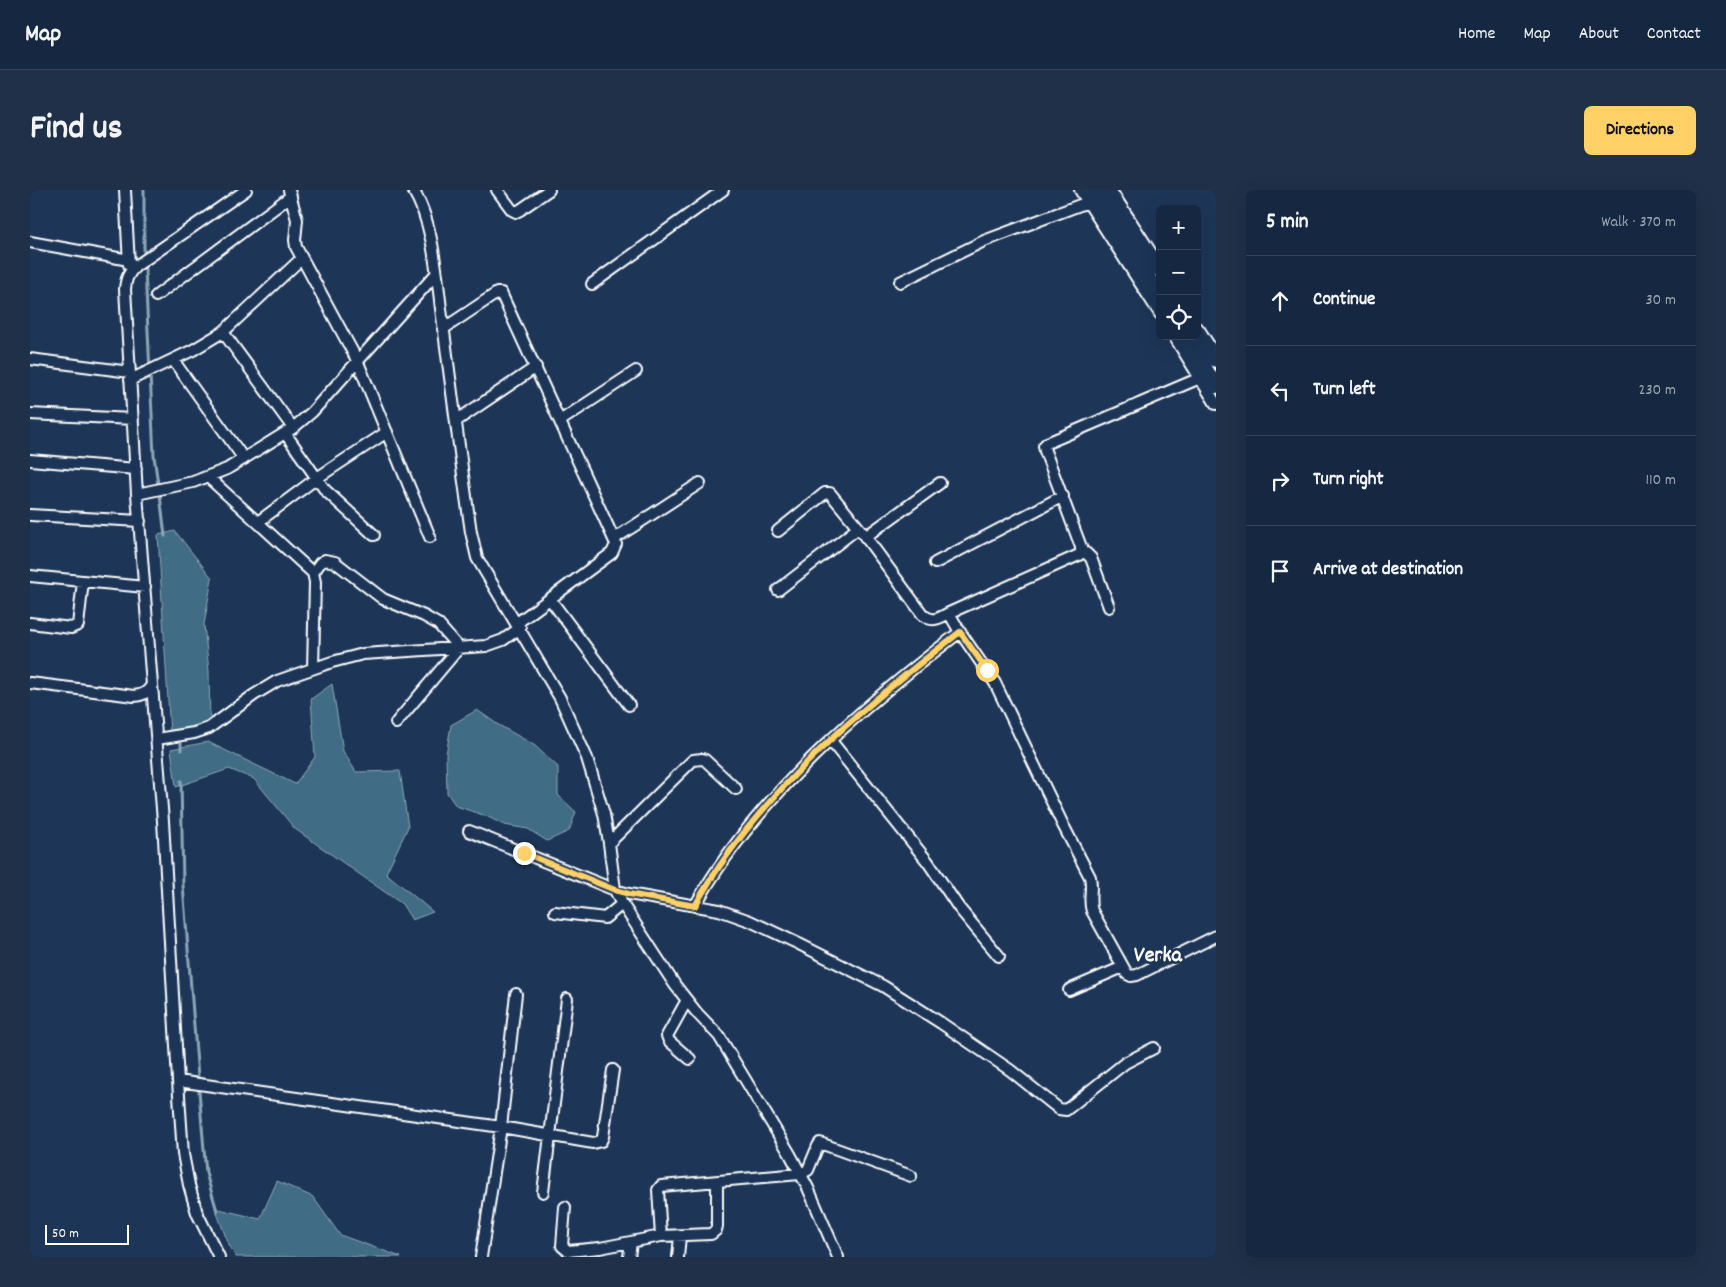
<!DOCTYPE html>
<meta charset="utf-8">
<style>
body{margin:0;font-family:Dekko,sans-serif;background:#1f3048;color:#f1f3f6}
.controls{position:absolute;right:15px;top:15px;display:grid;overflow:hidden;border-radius:8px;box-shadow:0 5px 20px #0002}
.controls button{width:45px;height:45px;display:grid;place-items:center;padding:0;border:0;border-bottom:1px solid #35445a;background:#162841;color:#f1f3f6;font:25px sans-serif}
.scale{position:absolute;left:15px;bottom:12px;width:84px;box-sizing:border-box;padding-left:5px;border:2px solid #fff;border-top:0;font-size:14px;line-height:18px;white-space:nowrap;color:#fff;-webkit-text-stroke:4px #1d3557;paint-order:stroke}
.stop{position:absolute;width:15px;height:15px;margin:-11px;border:4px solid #ffd166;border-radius:50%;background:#fff}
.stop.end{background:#ffd166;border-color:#fff;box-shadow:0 1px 5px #0008}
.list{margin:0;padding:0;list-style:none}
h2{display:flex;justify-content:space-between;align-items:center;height:65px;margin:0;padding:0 20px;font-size:21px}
h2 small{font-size:16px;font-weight:400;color:#9ea6b1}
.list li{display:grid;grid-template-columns:32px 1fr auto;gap:15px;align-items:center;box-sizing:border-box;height:90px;padding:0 20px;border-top:1px solid #35445a}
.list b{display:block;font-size:19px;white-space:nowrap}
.list em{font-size:16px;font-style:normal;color:#9ea6b1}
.icon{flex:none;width:28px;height:28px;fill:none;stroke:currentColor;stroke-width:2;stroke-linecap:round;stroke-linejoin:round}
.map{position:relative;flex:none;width:1186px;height:1067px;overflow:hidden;border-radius:8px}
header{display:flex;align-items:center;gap:30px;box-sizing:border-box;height:70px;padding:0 25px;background:#162841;border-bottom:1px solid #35445a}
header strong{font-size:24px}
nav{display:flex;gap:28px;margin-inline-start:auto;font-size:18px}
.intro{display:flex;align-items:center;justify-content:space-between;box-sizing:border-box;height:120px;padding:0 30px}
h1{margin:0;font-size:35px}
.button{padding:12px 22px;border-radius:8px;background:#ffd166;color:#111;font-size:18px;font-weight:700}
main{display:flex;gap:30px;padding:0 30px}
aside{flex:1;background:#162841;border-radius:8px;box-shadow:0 5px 20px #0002}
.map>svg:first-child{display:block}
.water{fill:#416d85;stroke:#8da7b6}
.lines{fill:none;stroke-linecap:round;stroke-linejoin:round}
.stream{stroke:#8da7b6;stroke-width:3}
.minor-casing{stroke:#fff;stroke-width:14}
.secondary-casing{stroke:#fff;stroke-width:18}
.minor{stroke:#1d3557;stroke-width:10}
.secondary{stroke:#1d3557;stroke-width:14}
.route{stroke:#ffd166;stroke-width:6}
.labels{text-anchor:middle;stroke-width:5;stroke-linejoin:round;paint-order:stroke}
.district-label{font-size:22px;font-weight:bold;fill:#fff;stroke:#1d3557}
</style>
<header>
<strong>Map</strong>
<nav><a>Home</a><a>Map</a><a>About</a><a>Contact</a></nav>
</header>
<div class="intro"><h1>Find us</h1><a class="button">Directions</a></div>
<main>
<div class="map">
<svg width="1186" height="1067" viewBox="0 0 1186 1067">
<rect width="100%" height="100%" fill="#1d3557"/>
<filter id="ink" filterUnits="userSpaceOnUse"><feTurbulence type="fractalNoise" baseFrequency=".02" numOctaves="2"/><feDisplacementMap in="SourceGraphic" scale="10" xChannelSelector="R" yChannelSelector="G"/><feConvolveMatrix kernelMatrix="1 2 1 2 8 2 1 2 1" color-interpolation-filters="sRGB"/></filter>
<g filter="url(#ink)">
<path class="water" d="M145 341 182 388 174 435 179 481 180 533 140 544 128 345Z
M302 494 313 561 326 582 370 581 378 637 356 683 403 722 382 730 372 714 265 639 224 589 199 579 146 597 141 559 178 552 265 594 285 567 281 509Z
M447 520 467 534 504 555 528 577V605L546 622 539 641 517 651 498 639 474 635 456 626 426 616 417 603 416 565 421 535Z
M247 991 283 1007 310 1045 371 1067H206L198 1053 185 1018 230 1029Z"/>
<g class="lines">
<path class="stream" d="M114 65V0
M115 79 124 266 128 294
M130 305 135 346
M151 551V560
M151 591 153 695 168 887
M169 901 176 983 187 1021"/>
<defs>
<path id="minor" d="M95 0 99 75
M259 0 267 30 265 50 266 57 327 170 400 347
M383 0C405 35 407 93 413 134 422 203 431 273 441 342L447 368 530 508 557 568 574 624 579 653 585 700 589 709 645 795 667 823 689 846 760 964 778 998 808 1067
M467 0 482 20 486 22 490 20 519 0
M1050 0 1130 124
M0 52 99 70
M870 92 954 51 1058 12
M562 94 693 0
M126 106 261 6
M413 139 467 103H471L586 354 582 363 487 433
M193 142 263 238
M1144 146 1186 214
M0 169 100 182
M143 170 214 269
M100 190 163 160 193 142 272 68
M0 224 103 229
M426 231 506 177
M530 231 606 181
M255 243 295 300 344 345
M0 270 106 279
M178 287 283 383 285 392 283 478
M107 304 163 292 197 279 263 238 282 222 406 84
M0 325 110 331
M228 332 287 288 357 242
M748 341 795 303H800L832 342 893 425C903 433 909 428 919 423
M835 347 910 293
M584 349 670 293
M1051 363H1056L1061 368 1079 417
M905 373 1033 306
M283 383 290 373 295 370 305 372 353 409 394 426 408 434 429 458 366 533
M0 386 115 397
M748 400 828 338
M520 409 599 515
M0 433 41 438 48 435 53 391
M930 442 965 493 1033 635 1060 687C1063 698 1058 710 1062 721L1097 784 1101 786 1107 785 1186 746
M0 493 104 506C113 505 117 503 122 495L107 304 95 99C96 89 98 83 106 76L216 0
M122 495 133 631 148 891 153 964 159 995 167 1023 189 1067
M127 549 164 543 179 538 224 505 247 491 302 472 333 464 456 456 473 450 490 438
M801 551 898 672 929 718 969 766
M439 641 585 700 599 704 689 720 720 731 769 754 853 796 911 833 980 880 1029 919 1036 920 1095 873 1124 858
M579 653 663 570 672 569 675 570 706 599
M665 716C724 609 834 515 930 442L919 423 1049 365 1051 363V357L1015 261 1014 256 1017 253 1170 188
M525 722 575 728 592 714
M1039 800 1093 777
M657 810 637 846 639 851 660 869
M148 891 471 937 563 953 571 951 573 947 583 880
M513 1002 537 809
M535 1017 532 1056 538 1061 570 1058 631 1046 681 1044 686 1040 687 1036V992
M631 1046 628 1000 631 996 770 984 778 980 788 956 790 953 881 986
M451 1067 471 937 486 804
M599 1067 601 1052
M648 1067 650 1046"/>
<path id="secondary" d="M1063 0 1130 106
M1078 0 1130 80
M1167 140 1186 170
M1155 146 1186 196"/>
</defs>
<use href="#minor" class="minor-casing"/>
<use href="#secondary" class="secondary-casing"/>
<use href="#minor" class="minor"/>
<use href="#secondary" class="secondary"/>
</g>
</g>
<g class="lines" filter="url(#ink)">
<path class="route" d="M494 663 585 700 599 704 665 716C725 607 832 517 930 442L957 480"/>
</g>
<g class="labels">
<g class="district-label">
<text x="1128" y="771">Verka</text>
</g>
</g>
</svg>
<div class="controls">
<button>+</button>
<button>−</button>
<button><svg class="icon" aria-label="locate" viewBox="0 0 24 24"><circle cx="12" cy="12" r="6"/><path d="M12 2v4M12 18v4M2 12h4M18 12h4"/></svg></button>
</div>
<div class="scale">50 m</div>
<div class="stop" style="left:957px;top:480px"></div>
<div class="stop end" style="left:494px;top:663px"></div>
</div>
<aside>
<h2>5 min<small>Walk · 370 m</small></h2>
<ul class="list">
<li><svg class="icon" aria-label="ahead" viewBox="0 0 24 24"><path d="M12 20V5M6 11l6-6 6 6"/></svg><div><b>Continue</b></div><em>30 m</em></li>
<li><svg class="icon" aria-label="left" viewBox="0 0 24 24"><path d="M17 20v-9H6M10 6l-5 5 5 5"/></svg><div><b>Turn left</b></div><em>230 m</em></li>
<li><svg class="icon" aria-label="right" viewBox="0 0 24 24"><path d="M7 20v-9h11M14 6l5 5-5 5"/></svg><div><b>Turn right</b></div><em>110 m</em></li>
<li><svg class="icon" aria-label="arrive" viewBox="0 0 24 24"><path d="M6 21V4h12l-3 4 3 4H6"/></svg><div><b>Arrive at destination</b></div></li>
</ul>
</aside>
</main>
